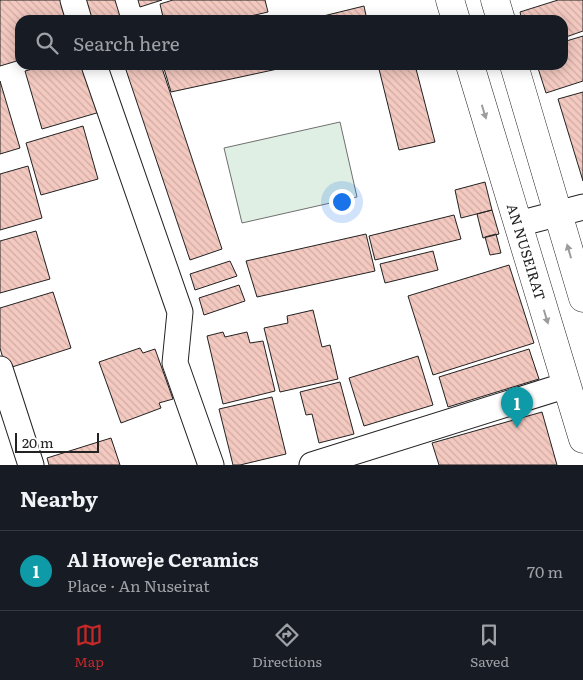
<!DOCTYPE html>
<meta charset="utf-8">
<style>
body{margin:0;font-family:Literata,serif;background:#20242c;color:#f1f3f6}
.scale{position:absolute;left:15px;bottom:12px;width:84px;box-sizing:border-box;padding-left:5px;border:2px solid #222;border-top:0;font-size:14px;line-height:18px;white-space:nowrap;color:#222;-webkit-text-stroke:4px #fff;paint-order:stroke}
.you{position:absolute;left:341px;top:201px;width:18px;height:18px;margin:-12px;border:4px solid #fff;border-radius:50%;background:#1a73e8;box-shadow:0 0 0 8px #1a73e833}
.badge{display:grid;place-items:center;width:32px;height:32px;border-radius:50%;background:#c62828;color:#fff;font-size:16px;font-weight:700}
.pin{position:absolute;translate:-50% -41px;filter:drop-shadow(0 1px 2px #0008)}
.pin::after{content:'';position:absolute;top:26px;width:18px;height:15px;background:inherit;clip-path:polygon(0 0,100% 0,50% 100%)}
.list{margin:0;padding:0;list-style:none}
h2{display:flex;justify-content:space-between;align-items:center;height:65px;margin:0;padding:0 20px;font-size:21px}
h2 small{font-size:16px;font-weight:400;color:#9ea1a6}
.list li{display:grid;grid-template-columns:32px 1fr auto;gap:15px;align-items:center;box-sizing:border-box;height:80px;padding:0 20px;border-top:1px solid #363941}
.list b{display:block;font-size:19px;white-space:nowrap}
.list p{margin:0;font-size:16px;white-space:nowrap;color:#9ea1a6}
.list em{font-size:16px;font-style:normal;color:#9ea1a6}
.icon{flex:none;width:28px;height:28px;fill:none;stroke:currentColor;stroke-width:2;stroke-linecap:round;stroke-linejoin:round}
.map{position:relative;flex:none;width:583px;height:465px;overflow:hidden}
.search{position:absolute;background:#171b24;box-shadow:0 2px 12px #0003;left:15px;right:15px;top:15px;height:55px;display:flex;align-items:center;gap:12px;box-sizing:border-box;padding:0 18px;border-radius:15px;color:#9ea1a6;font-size:19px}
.sheet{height:145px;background:#171b24}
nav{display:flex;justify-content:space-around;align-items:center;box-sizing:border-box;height:70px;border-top:1px solid #363941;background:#171b24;font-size:14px;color:#9ea1a6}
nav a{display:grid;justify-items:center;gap:2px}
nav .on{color:#c62828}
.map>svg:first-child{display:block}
.pitch{fill:#e0efe3;stroke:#6f6f6f}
.building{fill:url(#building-back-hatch);stroke:#222}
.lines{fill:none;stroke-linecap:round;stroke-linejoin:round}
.street-casing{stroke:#222;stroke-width:27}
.secondary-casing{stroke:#222;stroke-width:29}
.street{stroke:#fff;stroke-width:25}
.secondary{stroke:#fff;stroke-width:28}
.oneway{fill:#9c9c9c}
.labels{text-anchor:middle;stroke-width:4;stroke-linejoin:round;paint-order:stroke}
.street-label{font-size:14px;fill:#222;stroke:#fff}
</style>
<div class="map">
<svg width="583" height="465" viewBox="0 0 583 465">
<defs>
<pattern id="building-back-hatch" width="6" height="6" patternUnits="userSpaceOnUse" patternTransform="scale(1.25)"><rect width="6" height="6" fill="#f3c9c0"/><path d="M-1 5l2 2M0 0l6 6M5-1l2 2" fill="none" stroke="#d0aca5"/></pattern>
</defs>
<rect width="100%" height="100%" fill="#fff"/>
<path class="pitch" d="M340 122 357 197 242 223 224 148Z"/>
<path class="building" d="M0 0H65L71 20H20V60L0 66Z
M82 0H115L121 20H88Z
M138 0H162L140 7Z
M173 0H265L268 12 234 20H152L163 17 160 4Z
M558 0H583V31L563 38V20H522L520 12Z
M364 6 367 20H307Z
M583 36V81L546 93 537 65H563V42Z
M48 65H86L100 112 42 129 25 71Z
M131 65H161L222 249 190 260 125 67Z
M163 65H296L171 92Z
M378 65H415L435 142 399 150Z
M0 81 20 148 0 154Z
M583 92V181L558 99Z
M83 126 98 179 41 195 26 143Z
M28 166 42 218 0 230V174Z
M485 182 492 210 461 218 455 190Z
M492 210 499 234 483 238 477 214Z
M454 215 461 239 375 260 369 236Z
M36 231 50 279 0 293V241Z
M366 234 375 271 257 297 246 261Z
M496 234 501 253 490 255 485 237Z
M433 251 438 270 385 283 380 264Z
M230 261 237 276 195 290 190 274Z
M509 265 534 343 433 375 408 296Z
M239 285 245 301 204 315 199 298Z
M53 292 71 348 6 369 0 348V308Z
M313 310 322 347 330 345 338 379 280 392 264 328 288 323 287 316Z
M223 332 225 337 247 332 250 343 263 341 275 391 223 404 207 336Z
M140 348 143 353 155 349 173 399 159 403 161 408 121 423 99 362Z
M529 349 539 379 448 407 439 377Z
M418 356 433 405 364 426 349 378Z
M340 382 354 434 319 443 312 414 306 415 300 392Z
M272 397 286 454 240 465H233L219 409Z
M542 412 557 465H439L432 443Z
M111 438 120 465H49L47 458Z"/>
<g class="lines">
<defs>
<path id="street" d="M73 0 79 20
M94 65 180 312 175 363 211 465
M518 224 583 207
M0 369 31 465
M312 465 567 385"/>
<path id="secondary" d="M450 0 456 20
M495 0 501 20
M470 65 583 439
M514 65 583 298"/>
</defs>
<use href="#street" class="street-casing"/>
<use href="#secondary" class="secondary-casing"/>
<use href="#street" class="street"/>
<use href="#secondary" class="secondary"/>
</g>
<defs><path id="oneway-solid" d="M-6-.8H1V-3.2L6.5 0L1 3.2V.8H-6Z" transform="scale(1.25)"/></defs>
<g class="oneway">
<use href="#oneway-solid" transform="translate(484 112) rotate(73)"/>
<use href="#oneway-solid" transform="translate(569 251) rotate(-106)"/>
<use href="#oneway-solid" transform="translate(546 317) rotate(73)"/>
</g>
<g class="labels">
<g class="street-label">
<text transform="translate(526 252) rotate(73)" y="5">AN NUSEIRAT</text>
</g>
</g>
</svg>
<div class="scale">20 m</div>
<div class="you"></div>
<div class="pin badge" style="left:517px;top:428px;background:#0f9aa8">1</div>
<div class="search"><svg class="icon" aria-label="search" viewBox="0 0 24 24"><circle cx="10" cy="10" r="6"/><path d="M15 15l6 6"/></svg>Search here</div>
</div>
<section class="sheet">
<h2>Nearby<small></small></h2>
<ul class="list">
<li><span class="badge" style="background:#0f9aa8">1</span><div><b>Al Howeje Ceramics</b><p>Place · An Nuseirat</p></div><em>70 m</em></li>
</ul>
</section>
<nav>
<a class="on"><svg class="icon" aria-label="map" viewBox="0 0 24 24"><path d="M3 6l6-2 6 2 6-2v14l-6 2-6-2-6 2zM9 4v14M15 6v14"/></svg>Map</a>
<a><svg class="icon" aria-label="directions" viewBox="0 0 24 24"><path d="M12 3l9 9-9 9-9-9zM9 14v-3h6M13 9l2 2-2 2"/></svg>Directions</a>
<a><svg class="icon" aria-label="saved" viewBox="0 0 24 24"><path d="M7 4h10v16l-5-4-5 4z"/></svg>Saved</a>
</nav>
